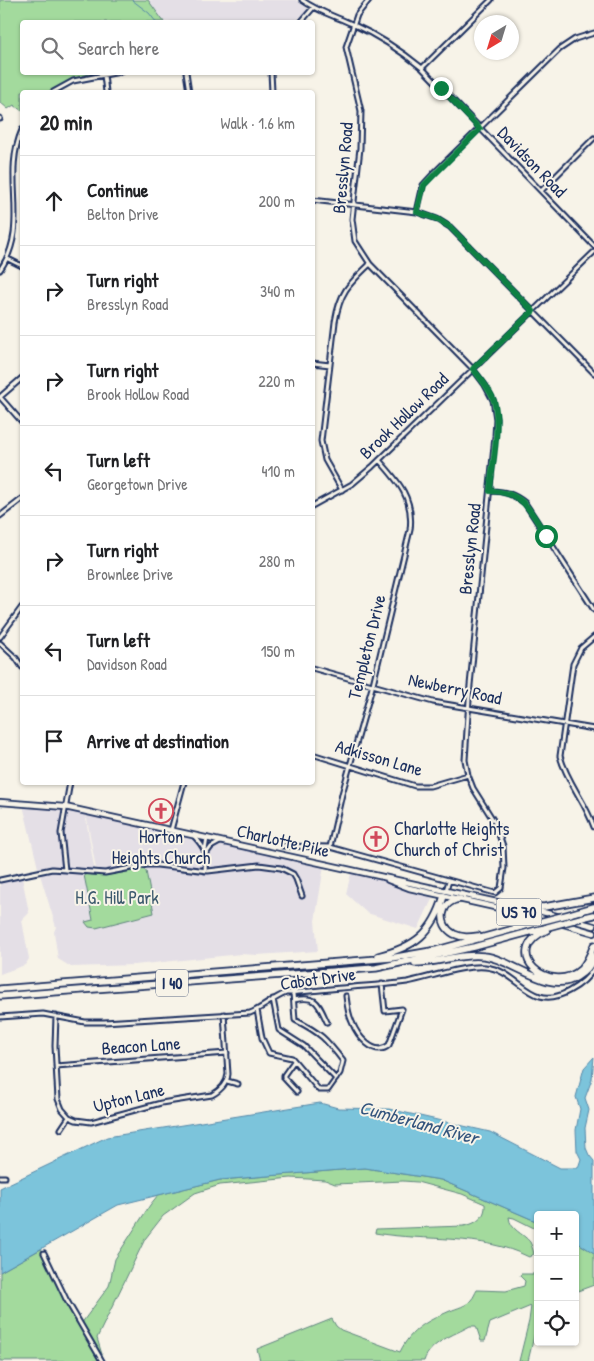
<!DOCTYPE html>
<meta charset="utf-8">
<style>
body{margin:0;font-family:"Patrick Hand",sans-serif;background:#f6f6f6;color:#202124}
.controls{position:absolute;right:15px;bottom:15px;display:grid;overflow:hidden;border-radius:5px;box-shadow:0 1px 4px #0004}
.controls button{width:45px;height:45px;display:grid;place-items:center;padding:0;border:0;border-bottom:1px solid #e0e0e0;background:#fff;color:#202124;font:25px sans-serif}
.compass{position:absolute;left:474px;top:15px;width:45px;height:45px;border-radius:50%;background:#fff;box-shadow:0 1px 4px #0004;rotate:218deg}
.stop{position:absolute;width:15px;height:15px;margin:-11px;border:4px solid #0b8043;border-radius:50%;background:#fff}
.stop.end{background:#0b8043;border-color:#fff;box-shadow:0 1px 5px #0008}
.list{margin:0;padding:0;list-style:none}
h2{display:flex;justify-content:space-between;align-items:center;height:65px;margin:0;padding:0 20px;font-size:21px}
h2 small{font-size:16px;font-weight:400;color:#757577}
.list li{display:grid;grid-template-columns:32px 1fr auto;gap:15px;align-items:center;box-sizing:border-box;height:90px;padding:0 20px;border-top:1px solid #e0e0e0}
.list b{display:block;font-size:19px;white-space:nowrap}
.list p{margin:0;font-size:16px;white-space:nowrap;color:#757577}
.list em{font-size:16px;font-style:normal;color:#757577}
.icon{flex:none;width:28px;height:28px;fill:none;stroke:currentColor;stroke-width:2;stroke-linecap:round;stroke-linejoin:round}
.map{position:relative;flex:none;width:594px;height:1361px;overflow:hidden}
.search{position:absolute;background:#fff;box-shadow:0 1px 4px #0004;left:20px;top:20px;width:295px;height:55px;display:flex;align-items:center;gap:12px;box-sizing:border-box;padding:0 18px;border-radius:5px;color:#757577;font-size:19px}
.panel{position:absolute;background:#fff;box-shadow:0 1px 4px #0004;left:20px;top:90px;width:295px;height:695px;border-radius:5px}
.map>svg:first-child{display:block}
.built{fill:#e4dfe6}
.green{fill:#a3da9d;stroke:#5f847e}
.water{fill:#7bc4db;stroke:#5588a9}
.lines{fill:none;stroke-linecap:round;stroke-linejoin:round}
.stream{stroke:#5588a9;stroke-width:1}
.minor-casing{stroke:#1b2f5e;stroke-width:7}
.major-casing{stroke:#1b2f5e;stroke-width:8}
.highway-casing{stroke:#1b2f5e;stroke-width:9}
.minor{stroke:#f7f3e8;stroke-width:3}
.major{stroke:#f7f3e8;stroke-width:4.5}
.highway{stroke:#f7f3e8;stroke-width:5.5}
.highway-bridge-casing{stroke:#1b2f5e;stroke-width:9;stroke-linecap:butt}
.highway-bridge{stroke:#f7f3e8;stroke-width:5.5}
.route{stroke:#0b8043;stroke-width:6}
.labels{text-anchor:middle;stroke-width:4;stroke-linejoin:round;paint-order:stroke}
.shield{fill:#f7f3e8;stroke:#5d6a87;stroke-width:1}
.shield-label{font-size:16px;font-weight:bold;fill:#1b2f5e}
.street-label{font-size:18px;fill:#1b2f5e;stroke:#f7f3e8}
.poi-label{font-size:18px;fill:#1b2f5e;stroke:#f7f3e8;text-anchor:start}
.park-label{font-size:18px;fill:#3d5a6e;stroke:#f7f3e8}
.water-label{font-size:19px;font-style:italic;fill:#33547d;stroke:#f7f3e8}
</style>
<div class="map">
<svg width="594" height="1361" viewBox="0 0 594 1361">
<rect width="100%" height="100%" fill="#f7f3e8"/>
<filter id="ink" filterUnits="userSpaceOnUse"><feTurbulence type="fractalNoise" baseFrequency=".02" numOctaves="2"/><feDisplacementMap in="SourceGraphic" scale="10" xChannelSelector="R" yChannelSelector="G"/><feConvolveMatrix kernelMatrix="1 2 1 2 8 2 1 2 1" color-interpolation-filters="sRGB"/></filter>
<g filter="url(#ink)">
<path class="built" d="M148 0H296L307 8 306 12 294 22H164Z
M23 805 85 813 94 867V920L153 912 144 853V863L102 871 96 869 86 813 141 825 143 847 148 827 324 866 315 921 318 951 257 955 241 954 134 965 71 967 58 959 54 932 56 927 38 868Z
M351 873 378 879 433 897 418 929 367 913 346 894Z
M22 877 29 913 22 920 29 959 25 965 0 974V881Z"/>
<path class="green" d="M0 0H148L164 22H22V72L95 73C78 75 66 84 50 91 43 95 31 92 22 92V111L14 105 8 109 0 102Z
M143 869 146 871 154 913 96 928 89 927 85 922 93 920 84 875C91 873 100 875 108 875 119 874 131 871 143 869Z
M365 1168 441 1180 538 1222V1230L514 1218 509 1217C510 1230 523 1233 530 1242 532 1246 533 1250 534 1254L529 1257C480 1233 428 1242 375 1233L376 1229 464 1226C475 1224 486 1218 485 1204L462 1194 417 1182 403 1181 335 1184 325 1180 291 1178 220 1185 195 1193 163 1216 145 1239 97 1338 104 1361H0V1272L41 1249 81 1324 109 1286 115 1259 150 1205 158 1195 220 1180Z
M575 1241 594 1253V1285L575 1292Z
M538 1269V1320L528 1361H519L529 1321 531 1306 490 1323 485 1341H481L476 1326H470C454 1335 430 1342 424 1361H260L257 1349 332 1319 336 1326 341 1330 400 1352C411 1329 427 1321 450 1311 457 1308 467 1306 471 1300 474 1297 475 1293 477 1290L506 1291 524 1286 525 1281 520 1276 521 1274H535Z"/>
<path class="water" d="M594 1057 592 1079 585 1098 589 1110 585 1128 586 1148 589 1155 594 1161V1253L575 1241V1215H538V1222L441 1180 365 1168 220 1180 118 1205 0 1272V1188L107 1137 320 1103 338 1108 389 1109 490 1132 560 1168H578L581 1159 577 1151 576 1130 580 1109 576 1097 584 1068Z"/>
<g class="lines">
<path class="stream" d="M132 0 149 13 156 22"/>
<defs>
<path id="minor" d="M302 0C317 11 334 16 352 24 379 36 399 49 422 68L594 246
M301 22 313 8
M422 68 491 0
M186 72 189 92
M271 72 272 92
M104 75 106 92
M53 92 73 81 120 72
M0 118V119
M541 191 594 138
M312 200 417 212 437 219 450 227 594 373
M417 212 423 185 434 173 560 49 575 39 594 33
M8 259 22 266
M0 270C31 225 1 178 22 130
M312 363 330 365
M0 397 22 422
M0 397 22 378
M342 490 325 460 321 441 335 322C340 292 348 285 370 264
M490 491C504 491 514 494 525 503L594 610
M312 506 352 484 372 467 594 252
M0 516 22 499
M0 637 22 607
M594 637 581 648 573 664 560 756C567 782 585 801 594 827
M0 643 16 658 22 667
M312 668 433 702 594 729
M312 754 415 786H430L468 775
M171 830 184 782
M194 836C207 850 206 853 205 871
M283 846 330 847 495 893 501 888 504 868 503 846 495 823 473 788 468 775 465 760 470 685 495 436 496 419 493 400 485 385 473 369 370 264 355 241 352 219 360 148 361 111 346 47 357 15 369 0
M330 847 342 794 373 684 410 530C414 499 399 482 379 460
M205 850 207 838
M206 854 211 847 220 842
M65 870 61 833 70 782
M0 880 52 869 105 873 147 865H157L208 871 259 865 281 868 293 874 296 879 302 896
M446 890 449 881
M346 996C347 1004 348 1014 352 1022 357 1035 374 1058 389 1045L402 1009 385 1011 382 984
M273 999 279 1030 304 1046 336 1079
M294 1000C317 995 318 1003 327 1022
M257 1010 262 1038 269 1053 292 1058 319 1090H328L340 1073 343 1061C326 1039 321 1033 295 1020L293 993
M56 1016 55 1046 58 1099 62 1109 69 1117 76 1120 91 1122 161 1103 212 1095C221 1090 227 1084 228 1074L224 1014
M0 1017 43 1014 85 1022H104L250 1013C263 1008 273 998 286 993 312 991 339 988 365 986 379 985 393 984 407 982 429 978 463 965 485 967 520 970 530 1013 569 991 580 985 588 979 594 968
M294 1061 284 1075V1078L297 1092
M56 1066 227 1053
M227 1081 238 1084
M61 1129 69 1117
M0 1177H5
M44 1253 66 1299 102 1361"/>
<path id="major" d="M0 802 65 807 515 906
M388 880 409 888 539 917 594 933
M528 908 594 926"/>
<path id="highway" d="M460 899C440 901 437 925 454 934 462 938 470 937 478 936
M514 906 544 907 594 898
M570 914 594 907
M581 918 594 915
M547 930C498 952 550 997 581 969 587 963 591 953 594 945
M378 956C415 947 433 933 444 896
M415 963C438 963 461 953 484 956 513 959 549 996 577 977 585 972 591 966 594 957
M0 989 391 958 437 950 539 922
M0 996 376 968 474 947 548 927"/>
</defs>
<use href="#minor" class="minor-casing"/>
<use href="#major" class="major-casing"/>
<use href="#highway" class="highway-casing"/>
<use href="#minor" class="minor"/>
<use href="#major" class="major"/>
<use href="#highway" class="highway"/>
<defs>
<path id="highway-bridge" d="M539 922 570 914
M548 927 581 918"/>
</defs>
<use href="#highway-bridge" class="highway-bridge-casing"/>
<use href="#highway-bridge" class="highway-bridge"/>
</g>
</g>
<g class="lines" filter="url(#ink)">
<path class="route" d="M441 88 480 129 424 185 417 212 437 219 450 227 533 311 473 369C481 379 490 389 494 401 501 427 492 464 490 491 524 492 530 510 546 536"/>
</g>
<defs>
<symbol id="church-ring" viewBox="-11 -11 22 22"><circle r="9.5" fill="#f7f3e8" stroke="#d1495b" stroke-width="1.5"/><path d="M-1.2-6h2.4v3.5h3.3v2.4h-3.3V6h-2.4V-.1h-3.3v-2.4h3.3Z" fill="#d1495b"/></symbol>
</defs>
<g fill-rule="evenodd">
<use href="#church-ring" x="147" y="797" width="28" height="28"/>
<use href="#church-ring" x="362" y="825" width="28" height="28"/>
</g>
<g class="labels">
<g class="shield">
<rect x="496.5" y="898.5" width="45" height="27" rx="4"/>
<rect x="156" y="969.5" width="32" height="27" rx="4"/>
</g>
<g class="shield-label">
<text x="519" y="918">US 70</text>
<text x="172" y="989">I 40</text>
</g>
<g class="street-label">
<text transform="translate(532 162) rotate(46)" y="6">Davidson Road</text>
<text transform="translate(343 168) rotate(-85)" y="6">Bresslyn Road</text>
<text transform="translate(404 416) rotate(-44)" y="6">Brook Hollow Road</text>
<text transform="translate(470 549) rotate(-84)" y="6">Bresslyn Road</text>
<text transform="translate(367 647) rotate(-76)" y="6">Templeton Drive</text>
<text transform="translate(455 689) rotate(12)" y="6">Newberry Road</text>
<text transform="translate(379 758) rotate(16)" y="6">Adkisson Lane</text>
<text transform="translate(283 841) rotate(13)" y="6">Charlotte Pike</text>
<text transform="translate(318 979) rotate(-8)" y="6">Cabot Drive</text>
<text transform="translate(141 1046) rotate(-4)" y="6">Beacon Lane</text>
<text transform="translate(129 1098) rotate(-14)" y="6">Upton Lane</text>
</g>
<g class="poi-label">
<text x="394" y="835">Charlotte Heights<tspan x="394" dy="21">Church of Christ</tspan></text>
<text x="161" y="843" text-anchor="middle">Horton<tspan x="161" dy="21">Heights Church</tspan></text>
</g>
<g class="park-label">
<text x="117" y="904">H.G. Hill Park</text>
</g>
<g class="water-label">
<text transform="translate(419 1122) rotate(15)" y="7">Cumberland River</text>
</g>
</g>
</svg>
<div class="controls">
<button>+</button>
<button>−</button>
<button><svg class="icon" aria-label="locate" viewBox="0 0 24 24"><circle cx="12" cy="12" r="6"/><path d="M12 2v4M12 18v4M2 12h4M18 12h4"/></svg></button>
</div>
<svg class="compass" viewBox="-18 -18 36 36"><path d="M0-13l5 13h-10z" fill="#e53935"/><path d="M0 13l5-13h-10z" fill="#757577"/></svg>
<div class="stop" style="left:546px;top:536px"></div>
<div class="stop end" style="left:441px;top:88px"></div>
<div class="search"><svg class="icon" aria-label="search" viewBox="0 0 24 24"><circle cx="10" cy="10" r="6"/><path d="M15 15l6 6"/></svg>Search here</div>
<section class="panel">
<h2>20 min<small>Walk · 1.6 km</small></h2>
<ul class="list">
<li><svg class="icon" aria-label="ahead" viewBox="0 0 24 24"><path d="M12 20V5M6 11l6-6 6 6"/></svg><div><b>Continue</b><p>Belton Drive</p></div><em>200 m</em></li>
<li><svg class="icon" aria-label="right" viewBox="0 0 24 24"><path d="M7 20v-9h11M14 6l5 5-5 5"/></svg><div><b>Turn right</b><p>Bresslyn Road</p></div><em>340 m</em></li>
<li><svg class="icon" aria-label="right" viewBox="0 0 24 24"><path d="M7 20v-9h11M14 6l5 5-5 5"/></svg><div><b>Turn right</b><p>Brook Hollow Road</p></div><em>220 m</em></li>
<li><svg class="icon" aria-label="left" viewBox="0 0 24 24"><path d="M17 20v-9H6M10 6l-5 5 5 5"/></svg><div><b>Turn left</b><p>Georgetown Drive</p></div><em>410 m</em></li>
<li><svg class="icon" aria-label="right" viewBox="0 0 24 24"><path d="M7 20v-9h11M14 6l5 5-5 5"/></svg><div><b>Turn right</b><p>Brownlee Drive</p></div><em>280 m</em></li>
<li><svg class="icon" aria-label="left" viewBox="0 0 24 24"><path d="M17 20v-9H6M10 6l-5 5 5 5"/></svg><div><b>Turn left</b><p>Davidson Road</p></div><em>150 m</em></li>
<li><svg class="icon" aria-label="arrive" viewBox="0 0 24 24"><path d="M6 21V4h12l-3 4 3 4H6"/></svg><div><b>Arrive at destination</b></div></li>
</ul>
</section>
</div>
